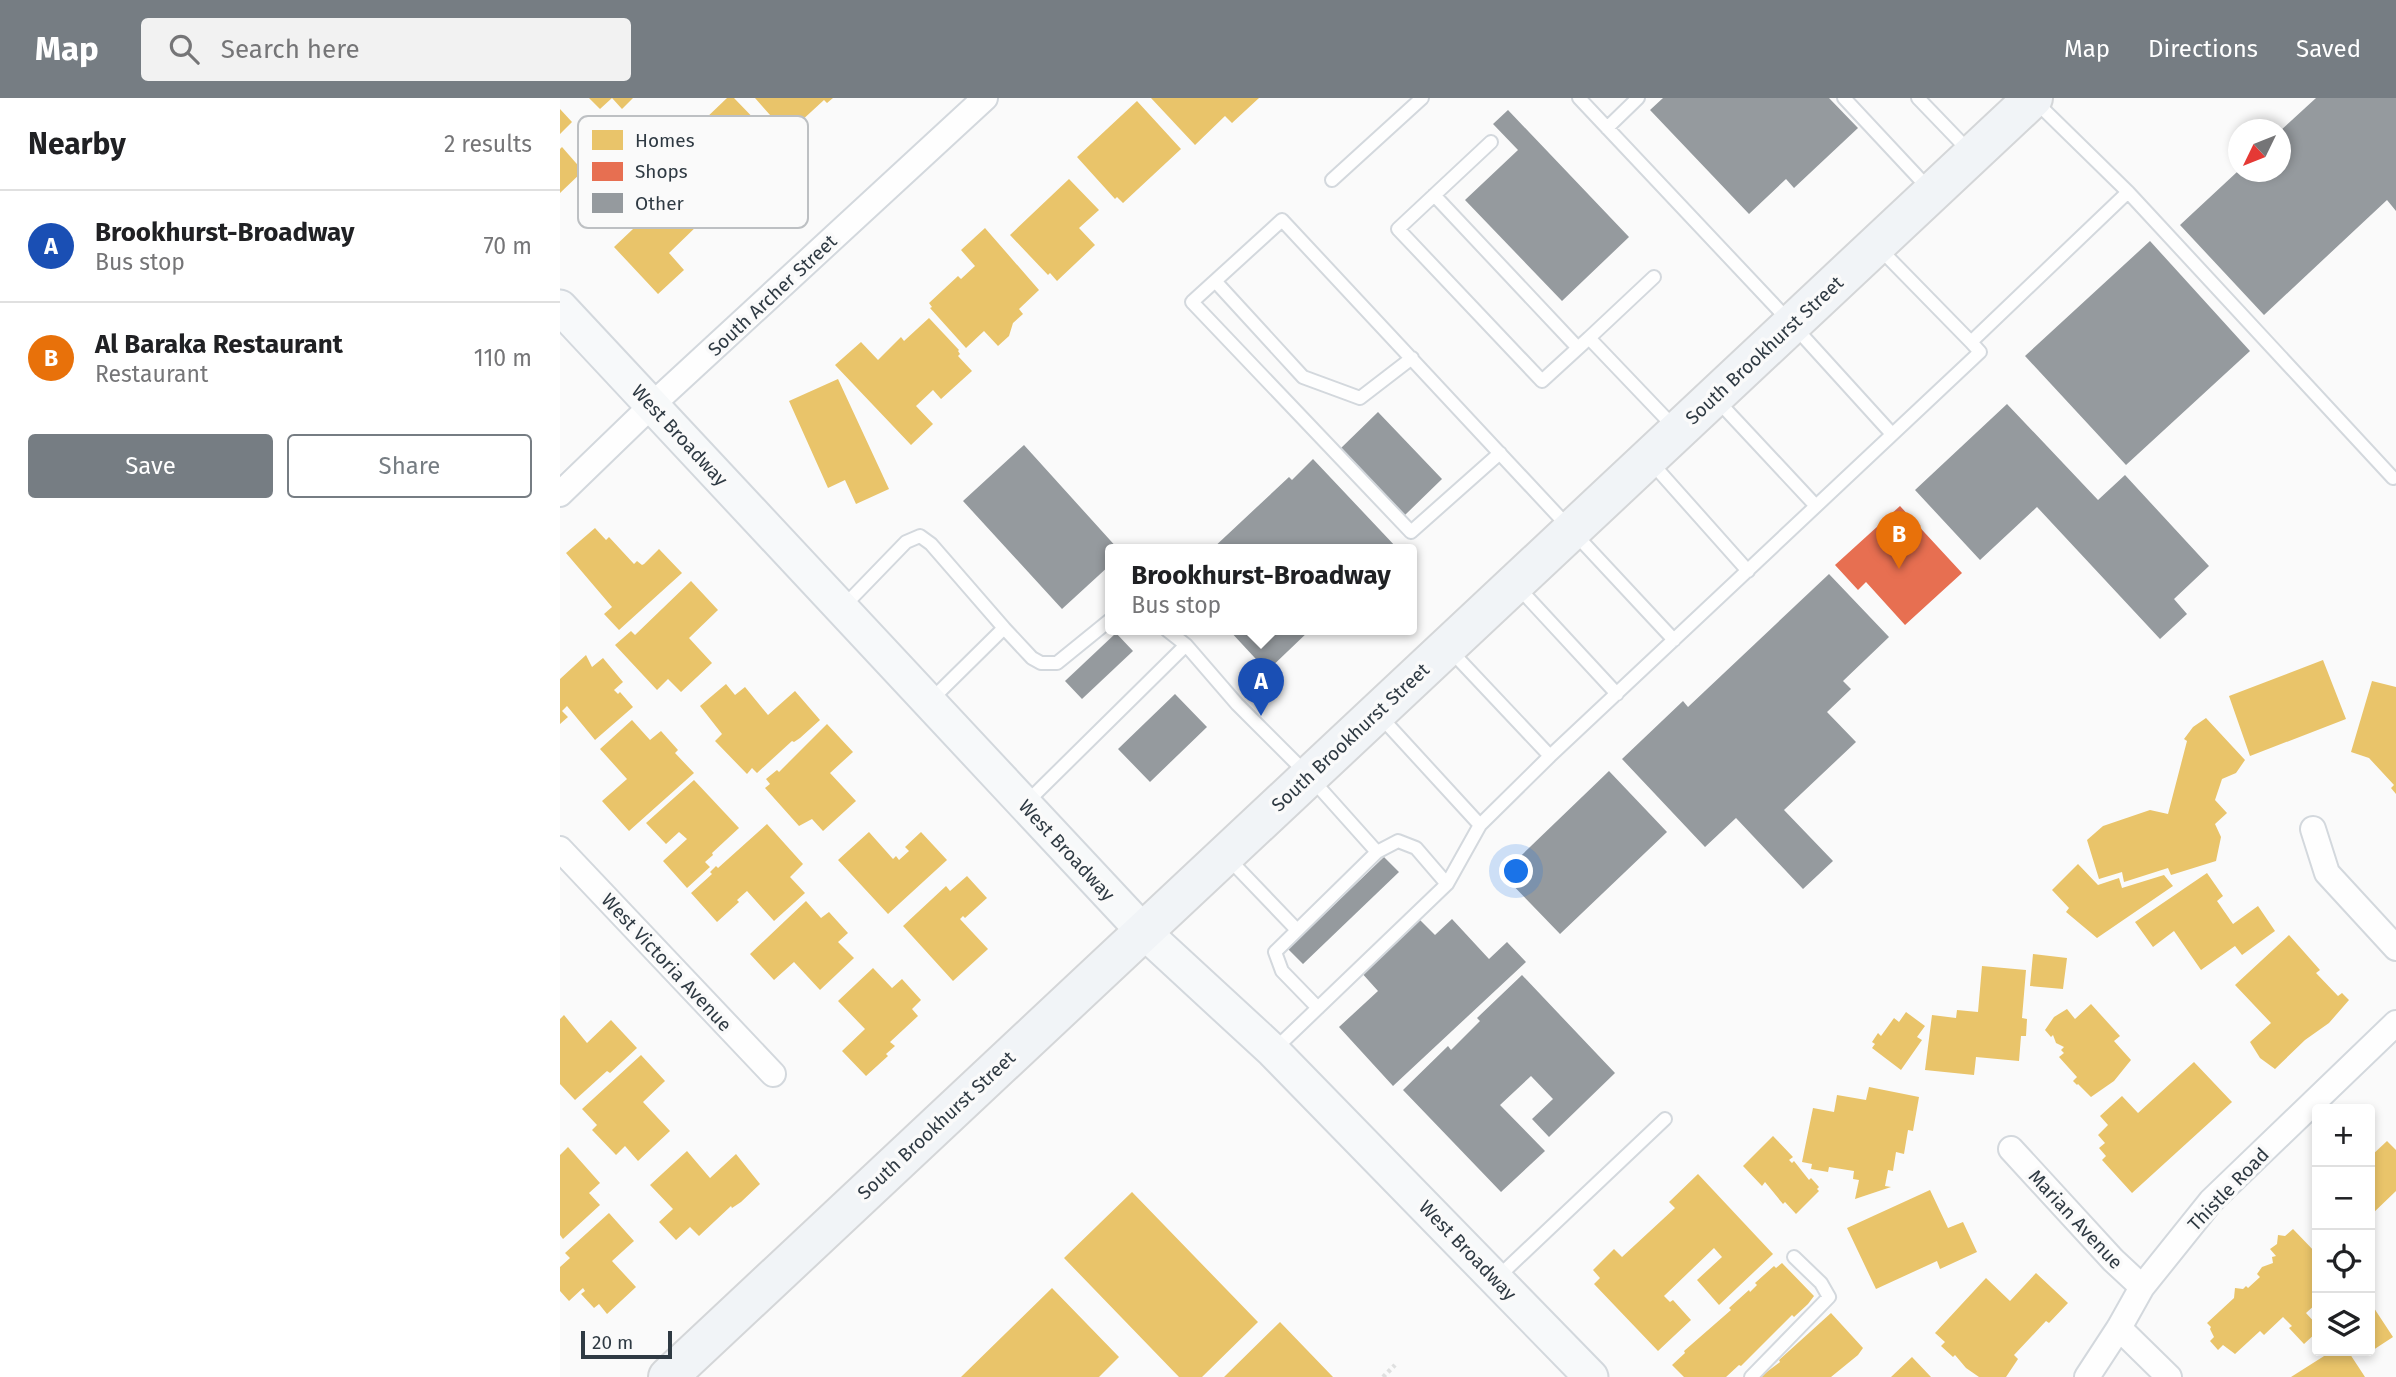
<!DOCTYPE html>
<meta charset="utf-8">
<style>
body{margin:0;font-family:"Fira Sans",sans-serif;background:#f2f2f2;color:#202124}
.controls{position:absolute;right:21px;bottom:21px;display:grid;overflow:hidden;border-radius:7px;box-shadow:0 4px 10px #0003}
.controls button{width:63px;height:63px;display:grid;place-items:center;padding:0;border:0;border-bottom:2px solid #e0e0e0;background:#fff;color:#202124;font:35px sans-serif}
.compass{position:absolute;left:1668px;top:21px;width:63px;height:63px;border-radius:50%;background:#fff;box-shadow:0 4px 10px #0003;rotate:227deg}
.scale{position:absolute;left:21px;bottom:18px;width:91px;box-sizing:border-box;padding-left:7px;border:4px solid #2f3a43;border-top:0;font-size:19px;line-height:24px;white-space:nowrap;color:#2f3a43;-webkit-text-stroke:5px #fafafa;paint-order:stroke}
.you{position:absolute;left:957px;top:774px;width:24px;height:24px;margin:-18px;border:5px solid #fff;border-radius:50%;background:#1a73e8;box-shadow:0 0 0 10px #1a73e833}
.badge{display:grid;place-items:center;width:46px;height:46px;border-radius:50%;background:#767d83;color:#fff;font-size:23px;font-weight:700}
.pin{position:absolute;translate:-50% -58px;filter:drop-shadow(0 2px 4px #0008)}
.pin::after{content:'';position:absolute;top:37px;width:24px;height:21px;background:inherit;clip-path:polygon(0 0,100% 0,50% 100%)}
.popup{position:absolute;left:545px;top:446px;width:312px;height:91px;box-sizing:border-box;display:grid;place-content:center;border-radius:7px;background:#fff;filter:drop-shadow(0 2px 5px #0005);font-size:23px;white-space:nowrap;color:#757577}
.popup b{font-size:26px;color:#202124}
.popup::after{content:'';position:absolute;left:50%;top:100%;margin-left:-14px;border:14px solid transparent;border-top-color:#fff}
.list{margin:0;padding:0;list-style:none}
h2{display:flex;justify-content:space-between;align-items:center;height:91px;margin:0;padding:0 28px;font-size:30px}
h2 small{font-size:23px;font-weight:400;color:#757577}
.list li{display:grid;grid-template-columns:46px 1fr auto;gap:21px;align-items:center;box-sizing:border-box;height:112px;padding:0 28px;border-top:2px solid #e0e0e0}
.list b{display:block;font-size:26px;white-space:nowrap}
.list p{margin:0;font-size:23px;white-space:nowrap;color:#757577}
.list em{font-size:23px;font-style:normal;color:#757577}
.actions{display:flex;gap:14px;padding:21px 28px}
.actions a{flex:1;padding:16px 0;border:2px solid #767d83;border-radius:7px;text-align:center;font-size:24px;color:#767d83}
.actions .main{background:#767d83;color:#fff}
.icon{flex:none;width:38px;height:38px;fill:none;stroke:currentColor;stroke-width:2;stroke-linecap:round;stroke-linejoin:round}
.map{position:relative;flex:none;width:1836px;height:1279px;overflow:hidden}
header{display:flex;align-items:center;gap:42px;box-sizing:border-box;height:98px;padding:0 35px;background:#767d83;color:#fff}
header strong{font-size:33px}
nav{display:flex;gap:38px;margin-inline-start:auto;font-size:24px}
.search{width:490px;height:63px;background:#f2f2f2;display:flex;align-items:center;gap:18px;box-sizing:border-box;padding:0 24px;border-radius:7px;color:#757577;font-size:26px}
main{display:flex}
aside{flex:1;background:#fff}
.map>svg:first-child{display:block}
.homes{fill:#e9c46a}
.shops{fill:#e76f51}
.building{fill:#959a9e}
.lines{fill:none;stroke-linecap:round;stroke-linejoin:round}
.lane-casing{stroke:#d3d8dd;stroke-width:16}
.street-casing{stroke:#d3d8dd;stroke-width:28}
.secondary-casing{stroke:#d3d8dd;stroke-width:37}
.primary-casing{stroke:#d4d6d8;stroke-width:42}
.path{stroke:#dfe0e0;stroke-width:4.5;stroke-dasharray:3.5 3.5;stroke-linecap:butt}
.lane{stroke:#fefefe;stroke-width:12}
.street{stroke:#fefefe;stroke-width:24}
.secondary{stroke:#f7f9fa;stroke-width:33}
.primary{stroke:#f1f4f7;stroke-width:38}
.labels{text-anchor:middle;stroke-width:7;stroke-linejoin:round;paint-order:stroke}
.street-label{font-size:19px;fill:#2f3a43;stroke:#fafafa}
.key{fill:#fafafa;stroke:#bdc0c3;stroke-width:2}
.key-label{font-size:19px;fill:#2f3a43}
</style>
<header>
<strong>Map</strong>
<div class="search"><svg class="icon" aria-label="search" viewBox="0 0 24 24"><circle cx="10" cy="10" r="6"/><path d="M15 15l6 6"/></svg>Search here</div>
<nav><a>Map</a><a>Directions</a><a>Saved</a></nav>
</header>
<main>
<aside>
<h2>Nearby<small>2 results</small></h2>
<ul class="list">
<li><span class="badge" style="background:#1a4fb4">A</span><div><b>Brookhurst-Broadway</b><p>Bus stop</p></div><em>70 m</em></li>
<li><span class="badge" style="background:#e8710a">B</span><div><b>Al Baraka Restaurant</b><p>Restaurant</p></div><em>110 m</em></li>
</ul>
<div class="actions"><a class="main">Save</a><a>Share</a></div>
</aside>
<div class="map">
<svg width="1836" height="1279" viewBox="0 0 1836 1279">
<rect width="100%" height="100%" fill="#fafafa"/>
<path class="homes" d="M29 0H73L62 11 52 0 40 11Z
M167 0H174L208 35 162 79 176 95 153 117 96 56 136 17 143 23Z
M195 0H273L267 5 264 2 227 36Z
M591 0H699L672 25 665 18 635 47Z
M577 3 621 51 563 105 557 99 555 101 517 59Z
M0 11 12 24 0 36Z
M2 49 23 73 0 95V51Z
M99 77 139 119 136 121 140 125 109 155 124 172 98 196 54 149 73 131 64 121 66 118 61 112Z
M509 81 539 112 519 130 535 147 497 183 490 175 488 177 450 137Z
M425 130 479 192 459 211 463 216 453 225 449 238 438 248 424 233 406 250 370 210 372 209 369 205 398 178 401 181 415 168 401 152Z
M369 220 399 252 398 253 400 256 398 258 412 273 381 301 373 292 356 308 373 326 351 347 275 267 301 244 318 262 341 239 344 243Z
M278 281 329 391 296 406 285 382 268 390 229 303Z
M35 430 46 442 49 439 74 466 77 463 82 467 84 466 99 451 122 475 59 532 44 516 52 509 6 455Z
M131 483 158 512 129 540 152 565 121 594 108 581 97 592 55 547 71 533 75 537Z
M26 557 32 569 43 560 63 584 54 592 58 596 60 594 73 609 35 642 7 608 2 613 8 619 0 626V581Z
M1763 562 1786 621 1690 658 1669 598Z
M1812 583 1836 589V696L1831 690 1834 687 1809 660 1791 654Z
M166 586 175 597 185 589 208 617 235 593 260 622 240 640 234 644 232 643 197 675 192 670 187 676 155 643 162 636 140 608Z
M1646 620 1685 662 1676 675 1662 681 1655 702 1667 715 1655 726 1661 739 1656 763 1611 777 1608 770 1564 784 1562 774 1539 781 1527 742 1543 728 1590 712 1608 716 1627 643 1624 641 1633 629Z
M72 622 90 642 101 633 118 652 115 655 134 675 69 733 42 703 67 681 40 651Z
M267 626 293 654 270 675 296 703 263 733 252 721 239 728 205 690 210 686 206 681 217 672 219 674Z
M134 682 179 730 152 755 153 757 145 764 150 769 127 790 103 763 127 741 119 734 106 746 86 725Z
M207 726 243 766 230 779 245 795 214 823 187 793 177 802 179 804 157 824 131 795 152 776 150 774 156 768 158 770Z
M309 734 333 761 336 758 339 762 349 753 345 749 361 734 387 762 328 816 278 762Z
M1518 766 1538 787 1559 780 1562 790 1604 777 1613 788 1537 840 1506 814 1509 810 1492 792Z
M1647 775 1663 798 1657 803 1673 826 1698 808 1715 833 1682 857 1675 848 1641 872 1614 833 1593 849 1575 824Z
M407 778 427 800 405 820 403 818 400 821 428 851 393 883 343 828 386 788 390 793Z
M246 803 261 820 269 814 288 835 278 844 294 860 260 892 234 864 214 882 190 856Z
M1729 837 1760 872 1756 875 1778 898 1782 895 1789 902 1769 925 1745 942 1715 971 1700 960 1690 944 1711 925 1675 887Z
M1473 856 1507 860 1503 891 1470 888Z
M1422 868 1466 872 1462 920 1467 921 1466 938H1461L1459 963 1416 959 1414 977 1365 972 1372 917 1396 920 1397 912 1418 914Z
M313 870 332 890 342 881 361 902 352 911 358 918 330 944 335 948 326 956 328 958 306 978 282 953 305 931 278 903Z
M1531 906 1560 938 1554 943 1571 962 1554 983 1531 999 1518 986 1517 987 1513 983 1517 979 1499 959 1504 955 1501 952 1504 949 1496 945 1493 937 1491 939 1485 932 1494 919 1507 911 1515 921Z
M1346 914 1365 928 1357 939 1362 942 1341 972 1312 950 1315 946 1312 944 1318 935 1321 938 1334 920 1339 924Z
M4 917 27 945 51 922 77 950 50 975 47 973 15 1002 0 986V921Z
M81 957 105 983 83 1004 110 1033 78 1063 65 1048 56 1057 32 1032 37 1027 22 1011Z
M1634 964 1672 1004 1572 1095 1542 1062 1546 1058 1539 1050 1545 1045 1538 1037 1548 1027 1540 1018 1562 998 1578 1015Z
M1309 989 1359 999 1353 1033 1348 1032 1344 1056 1336 1054 1333 1073 1328 1072 1325 1088 1331 1089 1295 1101 1299 1082 1293 1081 1294 1073 1269 1069 1268 1074 1251 1071 1252 1066 1242 1064 1253 1010 1274 1014 1277 997 1306 1002Z
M1213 1038 1233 1059 1229 1062 1232 1065 1234 1063 1249 1082 1251 1080 1259 1089 1257 1091 1259 1093 1236 1116 1225 1104 1223 1106 1205 1084 1202 1088 1183 1068Z
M1827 1043 1836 1052V1093L1810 1118V1059Z
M8 1049 40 1085 29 1095 40 1107 3 1141 0 1137V1057Z
M127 1053 150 1080 176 1056 200 1086 181 1104 172 1110 171 1108 139 1138 130 1129 116 1142 99 1124 113 1111 90 1087Z
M1138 1076 1213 1156 1159 1207 1137 1182 1162 1159 1154 1150 1104 1198 1110 1204 1113 1202 1131 1222 1098 1253 1034 1186 1040 1180 1033 1172 1054 1151 1062 1159 1115 1110 1109 1104Z
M1370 1092 1388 1130 1403 1124 1417 1154 1380 1171 1377 1163 1316 1191 1287 1130Z
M572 1094 698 1224 642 1279H619L504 1160Z
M49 1115 74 1143 52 1163 76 1189 47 1216 39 1206 34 1210 21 1196 25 1193 23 1190 9 1203 0 1193V1169L10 1160 5 1155Z
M1733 1131 1757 1156V1205L1746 1215 1757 1227V1234L1744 1246 1729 1230 1732 1228 1723 1219 1704 1237 1700 1233 1675 1256 1663 1247 1658 1252 1650 1243 1654 1239 1650 1231 1651 1229 1647 1225 1674 1200 1675 1190 1683 1191 1686 1188 1688 1190 1700 1179 1697 1176 1702 1169 1713 1165 1712 1159 1716 1158 1710 1151 1717 1146 1718 1137 1725 1138Z
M1222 1165 1254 1198 1248 1206 1234 1219 1232 1217 1181 1268 1179 1267 1166 1279H1124L1112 1267 1125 1255 1124 1253 1171 1212 1169 1210 1189 1192 1190 1194 1197 1187 1195 1185 1214 1168 1216 1170Z
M1476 1175 1508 1205 1489 1225 1486 1223 1454 1257 1458 1261 1446 1279H1419L1406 1270 1395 1257 1393 1259 1381 1248 1385 1244 1375 1235 1426 1180 1450 1203Z
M492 1190 559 1259 539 1279H401Z
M1814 1210 1833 1239 1807 1256 1805 1253H1810V1213Z
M1271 1215 1303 1250 1298 1257 1271 1279H1200L1220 1264 1219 1262Z
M720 1224 773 1279H664Z
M1772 1253H1788L1805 1279H1731Z
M1352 1259 1371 1279H1331Z"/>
<path class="shops" d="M1340 408 1402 475 1345 527 1306 484 1298 492 1275 467Z"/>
<path class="building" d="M1103 0H1269L1298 30 1234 90 1226 81 1189 116 1090 12Z
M1756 0H1836V113L1827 102 1704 217 1620 127 1677 74H1720V33Z
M948 12 1069 139 1002 203 905 102 958 52 933 26Z
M1590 143 1690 253 1566 367 1465 258Z
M1447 306 1538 402 1565 377 1649 468 1614 501 1627 516 1600 541 1477 409 1420 462 1355 392Z
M818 314 882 381 845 417 780 351Z
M464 347 559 452H550V467L502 511 403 403Z
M753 361 837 450 835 452H651L729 379 732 382Z
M1269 476 1329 539 1283 583 1291 591 1267 614 1296 644 1224 712 1273 763 1243 791 1176 720 1145 749 1062 661 1123 603 1128 609Z
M669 532H750L707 573Z
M556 535 573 553 522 601 505 583Z
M615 596 647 629 590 684 558 651Z
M1049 673 1107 734 1000 836 942 776Z
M824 759 839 774 743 866 728 851Z
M857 819 875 837 892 821 929 861 947 844 966 864 833 988 779 929 818 893 800 873Z
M962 877 1055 975 989 1039 972 1021 993 1001 971 978 940 1007 985 1053 941 1094 843 992 888 948 891 952 920 923 917 920Z"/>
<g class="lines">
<defs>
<path id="lane" d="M1019 0 1232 226 1332 336
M1284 0 1370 92
M1358 0 1410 54
M1475 3 1568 94 1833 380
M1047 30 1078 0
M931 44 838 131 982 283 1029 240 1115 330
M772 82 862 0
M874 97 1018 250
M1318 149 1411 244
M655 183 743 279 800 300 852 260
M1029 240 1094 179
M1156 301 1256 408
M940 355 851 434 632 204 722 122 1114 542
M1090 363 1188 473
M957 488 1057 596
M284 508 346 444 360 438 371 446 444 530
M607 532 626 547 677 606 749 678 817 754
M890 552 990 658
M369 604 444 530 472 560 481 565H497L550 522
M819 617 920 727
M465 706 626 547
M667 759 737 832
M758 910 722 873 715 854 817 754 838 743 856 750 887 786
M713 953 887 786 920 727 990 658 1420 254 1411 244 1568 94
M937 1180 1105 1021
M1191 1279 1269 1199 1261 1185 1234 1159"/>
<path id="street" d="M0 396 92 307 425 0
M1753 731 1767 775 1836 850
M0 751 213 976
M1451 1051 1553 1162 1582 1189
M1559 1230 1609 1279
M1527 1279 1559 1230 1582 1189 1651 1103 1836 925"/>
<path id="secondary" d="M0 209 583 833 713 953 1031 1279"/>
<path id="primary" d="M108 1279 1473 0"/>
</defs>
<use href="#lane" class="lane-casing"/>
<use href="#street" class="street-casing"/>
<use href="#secondary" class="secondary-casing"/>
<use href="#primary" class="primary-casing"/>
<path class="path" d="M823 1279 835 1267"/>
<use href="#lane" class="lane"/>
<use href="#street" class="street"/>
<use href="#secondary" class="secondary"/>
<use href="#primary" class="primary"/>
</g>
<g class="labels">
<g class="street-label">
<text transform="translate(212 197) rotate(-43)" y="7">South Archer Street</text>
<text transform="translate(1204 252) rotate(-43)" y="7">South Brookhurst Street</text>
<text transform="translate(120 337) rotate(47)" y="7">West Broadway</text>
<text transform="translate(790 639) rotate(-43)" y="7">South Brookhurst Street</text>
<text transform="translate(507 752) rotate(47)" y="7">West Broadway</text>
<text transform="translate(107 864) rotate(47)" y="7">West Victoria Avenue</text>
<text transform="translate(376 1027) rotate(-43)" y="7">South Brookhurst Street</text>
<text transform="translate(1668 1091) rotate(-46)" y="7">Thistle Road</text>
<text transform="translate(1516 1121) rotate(47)" y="7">Marian Avenue</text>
<text transform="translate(908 1152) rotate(46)" y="7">West Broadway</text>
</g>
</g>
<rect x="18" y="18" width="230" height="112" rx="10" class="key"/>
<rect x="32" y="32" width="31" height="20" fill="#e9c46a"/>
<rect x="32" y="64" width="31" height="19" fill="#e76f51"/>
<rect x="32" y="95" width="31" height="20" fill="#959a9e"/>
<g class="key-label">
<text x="75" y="49">Homes</text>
<text x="75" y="80">Shops</text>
<text x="75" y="112">Other</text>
</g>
</svg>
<div class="controls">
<button>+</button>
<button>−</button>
<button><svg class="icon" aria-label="locate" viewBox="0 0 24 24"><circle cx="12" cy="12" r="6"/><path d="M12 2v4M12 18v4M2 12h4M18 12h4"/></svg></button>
<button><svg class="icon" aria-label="layers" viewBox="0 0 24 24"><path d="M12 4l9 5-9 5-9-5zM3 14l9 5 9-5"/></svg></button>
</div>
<svg class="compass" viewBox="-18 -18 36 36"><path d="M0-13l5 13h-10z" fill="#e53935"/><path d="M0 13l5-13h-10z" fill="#757577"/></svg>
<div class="scale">20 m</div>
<div class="you"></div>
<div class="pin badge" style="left:701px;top:618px;background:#1a4fb4">A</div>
<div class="popup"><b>Brookhurst-Broadway</b>Bus stop</div>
<div class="pin badge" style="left:1339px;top:471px;background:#e8710a">B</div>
</div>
</main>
